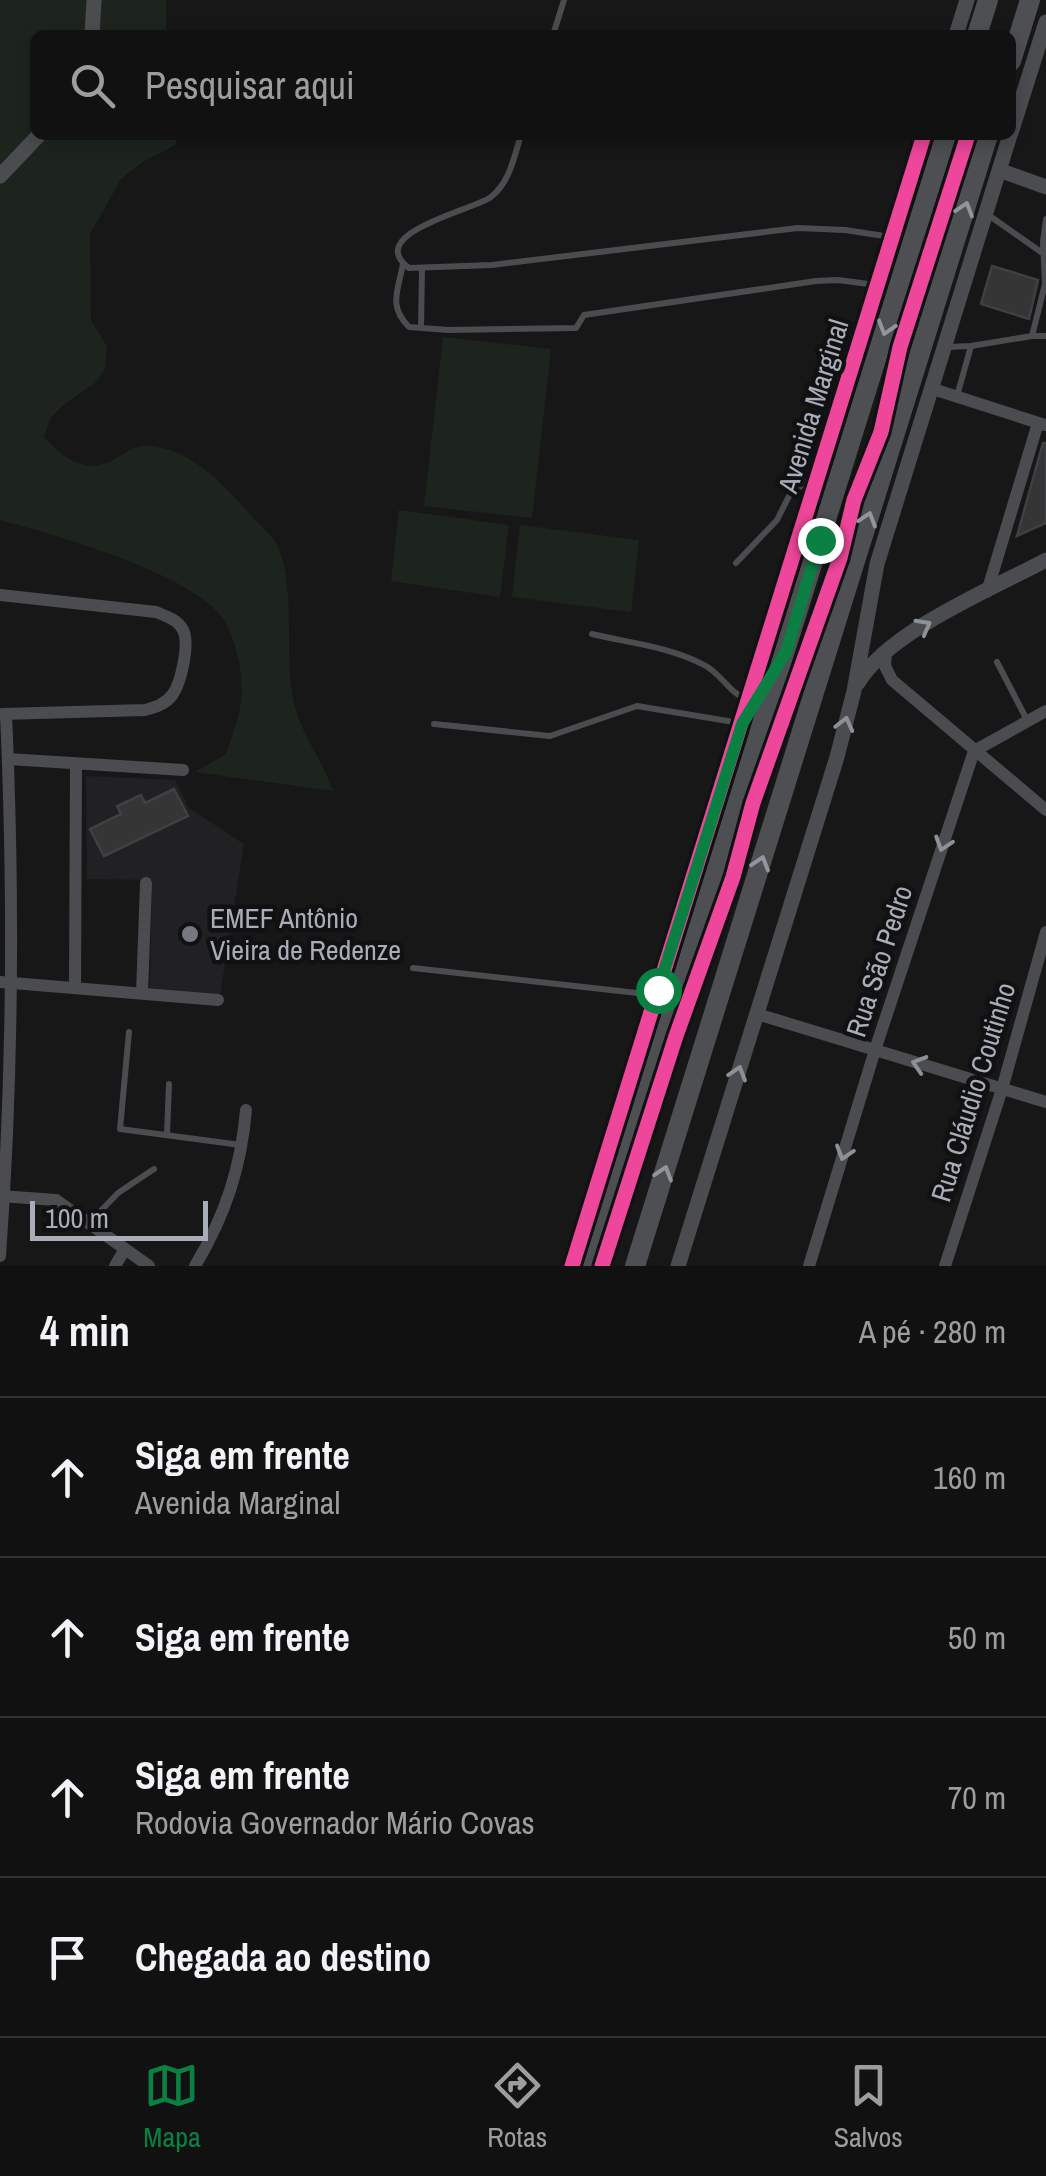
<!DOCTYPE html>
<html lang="pt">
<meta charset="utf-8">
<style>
body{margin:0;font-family:"Archivo Narrow",sans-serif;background:#1e1f1f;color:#f1f3f6}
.scale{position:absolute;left:30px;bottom:25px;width:178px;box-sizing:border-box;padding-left:10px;border:5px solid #a8adb8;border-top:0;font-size:28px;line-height:35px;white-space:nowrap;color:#a8adb8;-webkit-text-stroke:8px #111113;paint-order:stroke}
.stop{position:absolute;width:30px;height:30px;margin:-22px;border:8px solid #0b8043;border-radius:50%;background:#fff}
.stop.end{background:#0b8043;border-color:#fff;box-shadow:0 2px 10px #0008}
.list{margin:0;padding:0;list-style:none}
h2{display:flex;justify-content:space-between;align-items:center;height:130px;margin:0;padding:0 40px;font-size:42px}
h2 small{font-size:32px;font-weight:400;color:#9c9d9f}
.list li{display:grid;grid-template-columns:65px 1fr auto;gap:30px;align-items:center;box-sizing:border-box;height:160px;padding:0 40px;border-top:2px solid #303131}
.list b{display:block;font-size:38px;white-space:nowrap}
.list p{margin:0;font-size:32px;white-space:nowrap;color:#9c9d9f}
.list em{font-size:32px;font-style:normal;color:#9c9d9f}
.icon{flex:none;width:55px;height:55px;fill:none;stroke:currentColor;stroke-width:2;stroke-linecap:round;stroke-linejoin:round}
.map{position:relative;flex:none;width:1046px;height:1266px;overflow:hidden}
.search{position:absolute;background:#111;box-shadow:0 5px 15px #0003;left:30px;right:30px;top:30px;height:110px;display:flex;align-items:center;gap:25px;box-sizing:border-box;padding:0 35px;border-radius:15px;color:#9c9d9f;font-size:38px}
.sheet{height:770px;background:#111}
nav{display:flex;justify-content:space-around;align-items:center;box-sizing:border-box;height:140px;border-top:2px solid #303131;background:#111;font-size:28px;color:#9c9d9f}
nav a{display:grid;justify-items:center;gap:5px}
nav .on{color:#0b8043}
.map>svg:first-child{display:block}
.built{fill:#212123}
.green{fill:#1d241e}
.building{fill:#353536;stroke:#3f4043;stroke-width:2.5}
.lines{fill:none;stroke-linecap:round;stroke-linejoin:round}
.service{stroke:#4b4c50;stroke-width:6}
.minor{stroke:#4b4c50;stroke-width:12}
.tertiary{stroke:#4b4c50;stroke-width:15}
.primary{stroke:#4d4f52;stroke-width:20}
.cycleway-casing{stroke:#111113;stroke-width:21}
.cycleway{stroke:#ed469a;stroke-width:15}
.oneway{stroke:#91969e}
.oneway2{stroke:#8c9099}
.route{stroke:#0b8043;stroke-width:12}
.poi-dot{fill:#757880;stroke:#111113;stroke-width:4}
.labels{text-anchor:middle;stroke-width:9;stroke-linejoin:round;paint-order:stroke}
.street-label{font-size:28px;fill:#a8adb8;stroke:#111113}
.poi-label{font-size:28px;fill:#a8adb8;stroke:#111113;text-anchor:start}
</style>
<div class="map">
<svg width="1046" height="1266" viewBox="0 0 1046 1266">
<rect width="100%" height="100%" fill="#171717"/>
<path class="built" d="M86 776 175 780 189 808 244 844 220 995 150 988 152 880 87 879Z"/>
<path class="green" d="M0 0H166V35H35V135H179L175 145 141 163 121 179 90 234 91 320 107 347 105 369 95 383 63 405 50 419 44 437C58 453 79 471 103 464 121 459 131 443 152 446 195 451 228 489 255 520 263 528 275 538 279 549 295 593 285 647 292 693 297 730 322 758 333 791L195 772 226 754C231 738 239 719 241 702 244 678 237 641 224 620 194 574 53 534 0 520Z
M443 337 551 349 532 518 424 506Z
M399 510 509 525 500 597 391 581Z
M520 525 639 540 631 612 512 597Z"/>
<path class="building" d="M992 266 1038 280 1029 319 981 304Z
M1043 443H1046V523L1017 536Z
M174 789 188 816 104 856 90 829 121 814 117 806 141 795 145 803Z"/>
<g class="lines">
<path class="service" d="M553 35 564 0
M521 135C514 157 510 182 491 197 477 209 362 233 409 268L492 265 798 228 845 230 891 237
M987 214 1041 252
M1046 219 1043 242 1045 284 1032 336H1046
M403 264C398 291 388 306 409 327L448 330 576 328 584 315 816 281 838 280 876 285
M421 328 422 268
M947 347 971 346 1032 336
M957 396 971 346
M736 563 777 520 789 496 813 476
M592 634C630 643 672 647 706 666 723 676 729 693 748 700
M997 662 1027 720
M434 724 550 736 637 706 740 723
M413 968 655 995
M129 1032 120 1129 241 1145
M167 1135 169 1084
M90 1222 118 1193 154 1169"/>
<path class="minor" d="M933 389 1045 425
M987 592 1038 423
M0 595 156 612C166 616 178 620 183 630 190 644 181 682 173 694 166 704 156 707 145 710L2 714
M886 652 885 666 892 680 1046 810
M8 759 183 770
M0 982 218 1000
M75 987 76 765
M142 993 146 883
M757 1014 1046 1102
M0 1196 56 1200 149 1266
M0 1256C13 1075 14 894 6 714
M115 1266 125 1249
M195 1266C225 1216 241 1168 246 1110
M809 1266 875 1050 974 751 1046 711
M945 1266 1002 1089 1046 932"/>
<path class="tertiary" d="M92 35 94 0
M956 35 967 0
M1011 133 1046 22
M999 170 1046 187
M0 176 39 135
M858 683C889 631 992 589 1046 560
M572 1266 924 135
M678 1266 837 757 854 691 877 564 1010 135"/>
<path class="primary" d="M977 35 988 0
M1011 61 1030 0
M743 724 769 680
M593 1266 946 135
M635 1266 988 135"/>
<defs>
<path id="cycleway" d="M572 1266 924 135
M602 1266 676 1036 733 877 753 803 840 558 854 500 881 432 900 347 968 135"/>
</defs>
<use href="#cycleway" class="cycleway-casing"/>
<use href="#cycleway" class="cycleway"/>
</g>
<defs><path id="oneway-chevron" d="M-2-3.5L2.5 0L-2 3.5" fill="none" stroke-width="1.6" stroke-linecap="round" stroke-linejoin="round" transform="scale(2.5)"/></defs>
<g class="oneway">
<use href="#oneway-chevron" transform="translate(965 209) rotate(-73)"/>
<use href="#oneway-chevron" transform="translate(886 328) rotate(107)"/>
<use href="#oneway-chevron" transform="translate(868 519) rotate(-73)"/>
<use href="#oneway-chevron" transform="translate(761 863) rotate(-73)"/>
<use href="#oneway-chevron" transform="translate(664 1173) rotate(-73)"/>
</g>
<g class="oneway2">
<use href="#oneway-chevron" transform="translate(924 626) rotate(-29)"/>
<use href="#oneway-chevron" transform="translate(845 724) rotate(-76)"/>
<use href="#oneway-chevron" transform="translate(943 844) rotate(108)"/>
<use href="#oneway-chevron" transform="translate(919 1064) rotate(-163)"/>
<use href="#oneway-chevron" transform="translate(738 1073) rotate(-73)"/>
<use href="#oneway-chevron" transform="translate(844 1153) rotate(107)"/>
</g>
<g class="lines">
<path class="route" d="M658 990 742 724 786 652 820 540"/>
</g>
<circle class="poi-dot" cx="190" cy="934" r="10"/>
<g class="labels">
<g class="street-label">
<text transform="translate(813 406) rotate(-73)" y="10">Avenida Marginal</text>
<text transform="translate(879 961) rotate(-72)" y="10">Rua São Pedro</text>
<text transform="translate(973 1092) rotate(-73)" y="10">Rua Cláudio Coutinho</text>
</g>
<g class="poi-label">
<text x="210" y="928">EMEF Antônio<tspan x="210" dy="32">Vieira de Redenze</tspan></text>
</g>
</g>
</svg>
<div class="scale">100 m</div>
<div class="stop" style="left:658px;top:990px"></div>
<div class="stop end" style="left:820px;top:540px"></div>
<div class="search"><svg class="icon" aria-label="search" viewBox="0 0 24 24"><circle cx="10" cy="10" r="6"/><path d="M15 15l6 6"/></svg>Pesquisar aqui</div>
</div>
<section class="sheet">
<h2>4 min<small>A pé · 280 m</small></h2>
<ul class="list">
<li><svg class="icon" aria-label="ahead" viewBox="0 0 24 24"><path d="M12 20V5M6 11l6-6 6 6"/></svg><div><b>Siga em frente</b><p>Avenida Marginal</p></div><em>160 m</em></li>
<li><svg class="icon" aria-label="ahead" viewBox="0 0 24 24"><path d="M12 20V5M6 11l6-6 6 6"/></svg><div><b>Siga em frente</b></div><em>50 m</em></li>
<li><svg class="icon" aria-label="ahead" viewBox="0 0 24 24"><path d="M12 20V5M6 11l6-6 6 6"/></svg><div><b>Siga em frente</b><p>Rodovia Governador Mário Covas</p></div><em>70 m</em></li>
<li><svg class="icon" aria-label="arrive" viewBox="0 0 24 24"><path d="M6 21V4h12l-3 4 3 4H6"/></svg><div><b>Chegada ao destino</b></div></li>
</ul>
</section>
<nav>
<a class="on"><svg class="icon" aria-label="map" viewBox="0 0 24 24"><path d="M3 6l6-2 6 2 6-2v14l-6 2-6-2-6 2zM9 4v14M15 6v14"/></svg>Mapa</a>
<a><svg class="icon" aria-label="directions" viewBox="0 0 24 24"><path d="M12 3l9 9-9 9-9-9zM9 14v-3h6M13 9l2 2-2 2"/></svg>Rotas</a>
<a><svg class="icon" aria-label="saved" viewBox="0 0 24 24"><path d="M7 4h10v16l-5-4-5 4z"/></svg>Salvos</a>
</nav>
